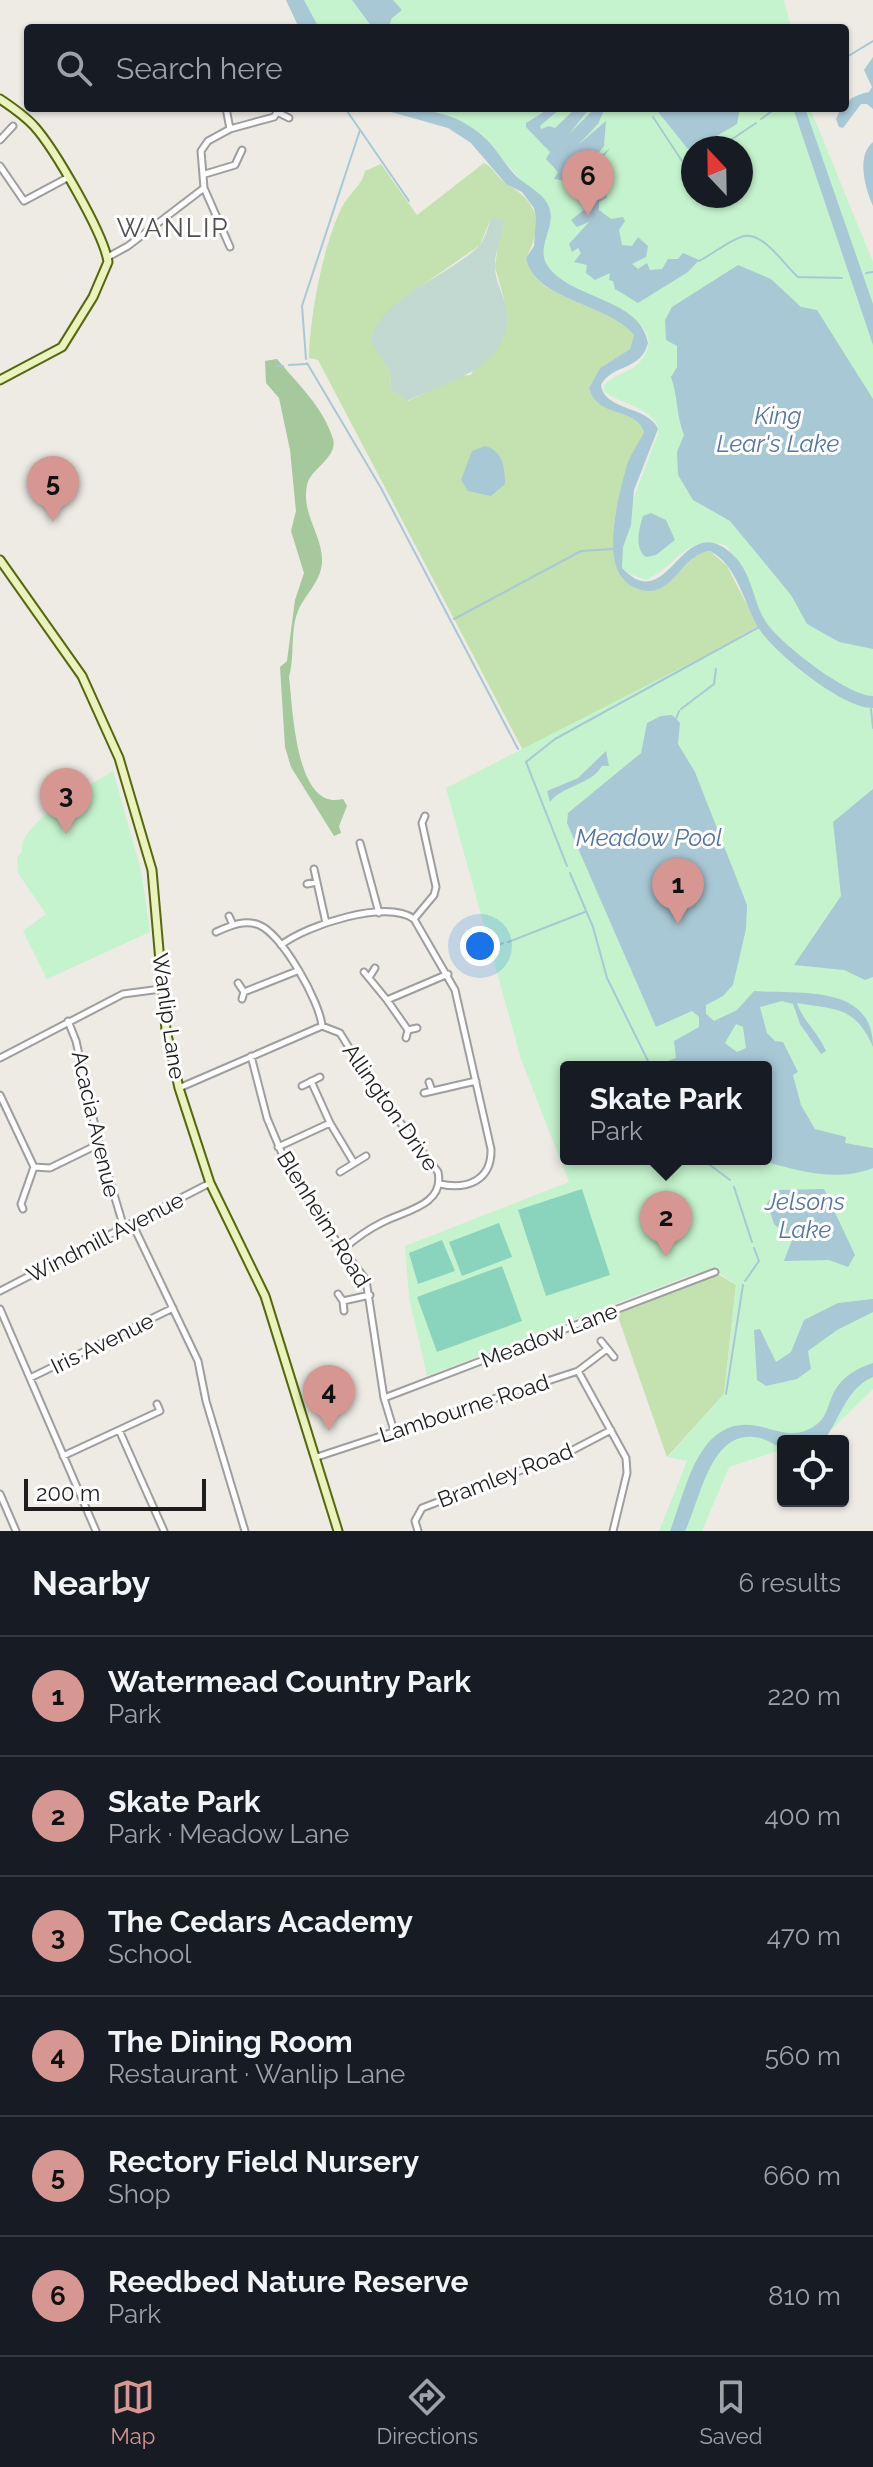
<!DOCTYPE html>
<meta charset="utf-8">
<style>
body{margin:0;font-family:Raleway,sans-serif;background:#20242c;color:#f1f3f6}
.controls{position:absolute;right:24px;bottom:24px;display:grid;overflow:hidden;border-radius:8px;box-shadow:0 2px 6px #0004}
.controls button{width:72px;height:72px;display:grid;place-items:center;padding:0;border:0;border-bottom:2px solid #363941;background:#171b24;color:#f1f3f6;font:40px sans-serif}
.compass{position:absolute;left:681px;top:136px;width:72px;height:72px;border-radius:50%;background:#171b24;box-shadow:0 2px 6px #0004;rotate:338deg}
.scale{position:absolute;left:24px;bottom:20px;width:182px;box-sizing:border-box;padding-left:8px;border:4px solid #1d1d1d;border-top:0;font-size:22px;line-height:28px;white-space:nowrap;color:#1d1d1d;-webkit-text-stroke:6px #fff;paint-order:stroke}
.you{position:absolute;left:480px;top:946px;width:28px;height:28px;margin:-20px;border:6px solid #fff;border-radius:50%;background:#1a73e8;box-shadow:0 0 0 12px #1a73e833}
.badge{display:grid;place-items:center;width:52px;height:52px;border-radius:50%;background:#d69691;color:#111;font-size:26px;font-weight:700}
.pin{position:absolute;translate:-50% -66px;filter:drop-shadow(0 2px 4px #0008)}
.pin::after{content:'';position:absolute;top:42px;width:28px;height:24px;background:inherit;clip-path:polygon(0 0,100% 0,50% 100%)}
.popup{position:absolute;left:560px;top:1061px;width:212px;height:104px;box-sizing:border-box;display:grid;place-content:center;border-radius:8px;background:#171b24;filter:drop-shadow(0 2px 6px #0005);font-size:26px;white-space:nowrap;color:#9ea1a6}
.popup b{font-size:30px;color:#f1f3f6}
.popup::after{content:'';position:absolute;left:50%;top:100%;margin-left:-16px;border:16px solid transparent;border-top-color:#171b24}
.list{margin:0;padding:0;list-style:none}
h2{display:flex;justify-content:space-between;align-items:center;height:104px;margin:0;padding:0 32px;font-size:34px}
h2 small{font-size:26px;font-weight:400;color:#9ea1a6}
.list li{display:grid;grid-template-columns:52px 1fr auto;gap:24px;align-items:center;box-sizing:border-box;height:120px;padding:0 32px;border-top:2px solid #363941}
.list b{display:block;font-size:30px;white-space:nowrap}
.list p{margin:0;font-size:26px;white-space:nowrap;color:#9ea1a6}
.list em{font-size:26px;font-style:normal;color:#9ea1a6}
.icon{flex:none;width:44px;height:44px;fill:none;stroke:currentColor;stroke-width:2;stroke-linecap:round;stroke-linejoin:round}
.map{position:relative;flex:none;width:873px;height:1531px;overflow:hidden}
.search{position:absolute;background:#171b24;box-shadow:0 2px 6px #0004;left:24px;right:24px;top:24px;height:88px;display:flex;align-items:center;gap:20px;box-sizing:border-box;padding:0 28px;border-radius:8px;color:#9ea1a6;font-size:30px}
.sheet{height:824px;background:#171b24}
nav{display:flex;justify-content:space-around;align-items:center;box-sizing:border-box;height:112px;border-top:2px solid #363941;background:#171b24;font-size:22px;color:#9ea1a6}
nav a{display:grid;justify-items:center;gap:4px}
nav .on{color:#d69691}
.map>svg:first-child{display:block}
.grass{fill:#c3e2af;fill-rule:evenodd}
.forest{fill:#a5c89d}
.wetland{fill:#c2d9d1}
.park{fill:#c5f3cd;fill-rule:evenodd}
.pitch{fill:#8ad4be}
.water{fill:#a9c8d6;fill-rule:evenodd}
.lines{fill:none;stroke-linecap:round;stroke-linejoin:round}
.stream{stroke:#a9c8d6;stroke-width:2}
.street-casing{stroke:#9e9e9e;stroke-width:9}
.secondary-casing{stroke:#566710;stroke-width:11}
.street{stroke:#fff;stroke-width:5}
.secondary{stroke:#eaf2bd;stroke-width:7}
.labels{text-anchor:middle;stroke-width:6;stroke-linejoin:round;paint-order:stroke}
.street-label{font-size:22px;fill:#1d1d1d;stroke:#fff}
.water-label{font-size:24px;font-style:italic;fill:#5474a2;stroke:#fff}
.quarter-label{font-size:26px;letter-spacing:2px;fill:#505050;stroke:#fff}
</style>
<div class="map">
<svg width="873" height="1531" viewBox="0 0 873 1531">
<rect width="100%" height="100%" fill="#edebe4"/>
<path class="grass" d="M484 163C493 167 498 179 507 184 541 205 543 225 526 258 533 301 610 303 634 335L630 349 600 368 589 388C597 418 635 406 644 432 625 477 599 533 623 580L663 587 697 554 710 551 727 566 758 626 526 756 318 360 309 358C310 315 323 245 342 207 349 193 362 186 365 171L381 164 417 215ZM491 218 497 252 495 267 504 299 471 375 459 376 408 401 390 389 391 374 372 341 397 303 480 245Z
M718 1274 736 1285 724 1394 667 1457 617 1314Z"/>
<path class="forest" d="M277 359C297 383 324 408 333 439 338 458 311 468 307 485 301 514 323 536 322 562 321 582 305 594 298 611 290 630 295 656 289 677 293 708 295 812 343 799L347 806 339 826 341 833 334 836 291 767 285 747 280 667 287 661 295 600 304 573 291 531 296 511 290 450 279 398 266 383 265 361Z"/>
<path class="wetland" d="M491 218 503 219C504 236 494 250 495 267 495 285 509 302 507 321 504 370 443 383 407 401L390 389 391 374 371 341C379 299 448 276 478 247 485 240 488 227 491 218Z"/>
<path class="park" d="M304 0H784L791 28H319Z
M400 108H810L873 262V1389L827 1434 783 1441V1449L729 1467 702 1531H659L687 1461 668 1457 724 1394 736 1285 715 1270 688 1276 427 1376 409 1297 405 1246 569 1182 521 1059 446 788 765 625 727 546C685 532 680 565 646 580L622 571 618 563 636 491 658 434V426C646 404 622 406 604 391V385C613 375 631 372 640 362 682 308 557 302 542 264 536 250 546 223 548 209L480 135ZM693 148H741V196H693ZM566 1067H766V1159H566Z
M113 771 141 870 150 932 47 979 23 931 46 914 18 873 17 857 22 852C17 823 91 785 113 771Z"/>
<path class="pitch" d="M582 1189 610 1275 546 1296 518 1210Z
M499 1223 512 1257 462 1276 449 1242Z
M442 1240 455 1271 418 1284 409 1253Z
M502 1266 522 1321 437 1352 417 1297Z"/>
<path class="water" d="M286 0H304L319 28H299Z
M352 0H393L402 10 392 18 388 28 372 27Z
M873 57V109L867 104H861L843 128 839 127 836 119C842 104 851 95 869 92L872 87 864 70Z
M377 108C420 108 458 109 490 143 499 153 506 166 516 176 527 186 547 195 550 210 555 230 534 249 549 268 573 299 641 299 648 343 641 371 612 364 601 385 604 411 649 406 658 429L634 490 631 525 623 547 622 568C670 619 681 506 733 555 753 573 753 605 768 625 784 646 848 696 873 696V708C844 709 779 656 762 633 744 608 740 567 710 551 685 554 678 583 656 590 646 593 635 589 627 583 600 561 619 494 627 465 631 453 639 443 644 432 635 406 597 419 589 388L600 368 630 349 634 335C610 304 533 300 526 258L534 246 536 219 534 208 522 192 506 184 471 143 448 128Z
M550 108H561L540 126 541 129 549 126 555 128 576 108H590L569 134 595 108H605L598 124 578 145 606 121 604 146 588 166 610 148 592 173 602 184 589 197 605 188 607 198 599 202V210L611 219 623 217 625 221 619 230 622 245 632 246 638 237 648 246 646 257 632 264 638 269 647 263 650 270 662 269 668 259H678L683 253 699 260 688 272 638 303 615 289 613 281 609 280 610 273 595 280 586 273 587 265 574 262 581 253 578 248 572 252 569 244 589 222 577 227 571 220 585 209V203L576 197 591 177 573 196 569 193 572 182 554 179 558 172 546 159 550 152 526 127V123Z
M655 108H740L737 124 693 150 687 148Z
M793 108H805L873 304V345Z
M873 142V206C865 188 856 156 873 142Z
M738 265 771 279 801 307 817 310 873 399V649L839 642 807 624 791 595 730 521 693 500 678 475 677 452 684 435C676 415 678 396 671 377L677 367V346L666 340 665 320 672 307Z
M485 446C503 451 505 467 505 484L491 496 468 491 461 480 472 451Z
M651 513 666 520 675 540 656 555 646 557C634 549 639 528 643 516Z
M672 715 680 723 678 744 695 772 747 905 746 929 733 985 723 996 706 1005V1014L714 1021 737 1010 754 991C801 994 873 984 873 1047 855 1006 837 1010 797 1003 803 1021 818 1032 826 1051L821 1054 800 1024 793 1004 782 1001 760 1007 767 1033 775 1041 783 1042 798 1072 793 1075 801 1105 815 1129 846 1137 845 1143 873 1148V1168C835 1183 794 1170 757 1159H766V1067H670L668 1061 676 1058 674 1041 699 1027V1017L692 1011 656 1027 567 823 568 813 641 753 647 723 661 716ZM736 1024 743 1027 746 1048 737 1052 725 1043Z
M606 751 609 766H602C591 785 563 785 550 802L547 791 578 778Z
M873 789V977L865 980 844 970 794 965 841 896 833 822Z
M824 1189 855 1255 848 1267 829 1260 784 1261 792 1240 774 1224 767 1203 778 1190Z
M873 1299V1312L837 1330 808 1351 811 1369 797 1379 766 1386 757 1380 754 1330 760 1329 776 1362 791 1352 804 1320 838 1303Z
M873 1363V1377C845 1389 841 1419 823 1441H783V1449C776 1446 768 1440 760 1438 710 1426 701 1500 685 1531H670C688 1486 699 1408 766 1428 784 1433 796 1437 813 1427 839 1412 818 1382 873 1363Z"/>
<g class="lines">
<path class="stream" d="M845 58 873 41
M345 108 409 201
M653 117 682 161 693 167
M761 119 776 108
M719 148 756 123
M699 261C713 254 729 240 744 236 764 232 785 266 798 277L842 278
M866 273 873 272
M306 359 302 306 360 130
M307 363 381 488 518 749
M289 365 306 364
M276 366H283
M454 619 581 551 613 549
M681 709 714 684 716 669
M871 709 873 728
M676 719 679 711
M567 866 526 762 555 739 759 627
M570 873 593 927 607 978 651 1067
M508 942 585 912
M492 947 503 943
M702 1159 730 1180
M734 1187 752 1242
M745 1281 759 1261 754 1248
M726 1394 743 1285"/>
<defs>
<path id="street" d="M279 113 289 118
M230 129 274 117 280 108
M0 140 13 126
M0 166 24 201 67 178
M205 174 235 165 242 150
M204 188 230 247
M108 257 128 246 204 188 201 151 208 141 230 129 226 108
M360 843 379 913
M314 869 326 923
M307 884 317 882
M229 916 233 925
M414 919 434 895 436 887 422 823 425 816
M216 932C230 926 244 919 259 925 282 934 320 1002 322 1026L340 1033 374 1088 438 1172C445 1206 403 1211 381 1223 367 1230 355 1239 343 1249
M281 945C307 925 386 899 414 919L455 990 491 1149C492 1181 466 1190 440 1184
M364 972 387 1000 448 974
M370 976 375 968
M238 983 244 992 297 971
M242 999 244 992
M387 1000 408 1030
M68 1021 76 1041 99 1144 124 1228
M406 1038 408 1030 417 1028
M251 1056 267 1118 288 1168 317 1215 366 1280 384 1398 394 1431
M0 1058 123 994 161 989
M429 1082 432 1091
M302 1086 320 1077
M179 1088 322 1026
M424 1093 476 1081
M0 1095 34 1167 50 1168 99 1144
M330 1123 354 1163
M278 1147 330 1123 311 1081
M340 1172 366 1156
M23 1209 21 1204 34 1167
M132 1223 198 1361 206 1401 245 1531
M0 1291 210 1183
M338 1294 343 1301 370 1295
M343 1301 344 1311
M0 1309 96 1531
M601 1341 614 1357
M578 1371 626 1458 627 1473 613 1531
M30 1378 173 1308
M384 1398 715 1272
M119 1430 164 1531
M63 1456 160 1411 157 1404
M317 1457 578 1371 607 1349
M0 1494 16 1531
M418 1531 415 1521 422 1508 569 1452 611 1430"/>
<path id="secondary" d="M0 99C12 107 24 115 34 126 54 148 104 234 108 262L93 297 62 347 0 380
M0 560 82 676 119 758 152 870 166 1030 179 1088 210 1183 265 1296 338 1531"/>
</defs>
<use href="#street" class="street-casing"/>
<use href="#secondary" class="secondary-casing"/>
<use href="#street" class="street"/>
<use href="#secondary" class="secondary"/>
</g>
<g class="labels">
<g class="street-label">
<text transform="translate(169 1016) rotate(82)" y="8">Wanlip Lane</text>
<text transform="translate(391 1107) rotate(55)" y="8">Allington Drive</text>
<text transform="translate(96 1124) rotate(77)" y="8">Acacia Avenue</text>
<text transform="translate(324 1219) rotate(58)" y="8">Blenheim Road</text>
<text transform="translate(105 1237) rotate(-27)" y="8">Windmill Avenue</text>
<text transform="translate(549 1335) rotate(-21)" y="8">Meadow Lane</text>
<text transform="translate(102 1343) rotate(-26)" y="8">Iris Avenue</text>
<text transform="translate(464 1408) rotate(-18)" y="8">Lambourne Road</text>
<text transform="translate(505 1475) rotate(-21)" y="8">Bramley Road</text>
</g>
<g class="water-label">
<text x="778" y="424">King<tspan x="778" dy="28">Lear's Lake</tspan></text>
<text x="649" y="846">Meadow Pool</text>
<text x="805" y="1210">Jelsons<tspan x="805" dy="28">Lake</tspan></text>
</g>
<g class="quarter-label">
<text x="173" y="237">WANLIP</text>
</g>
</g>
</svg>
<div class="controls">
<button><svg class="icon" aria-label="locate" viewBox="0 0 24 24"><circle cx="12" cy="12" r="6"/><path d="M12 2v4M12 18v4M2 12h4M18 12h4"/></svg></button>
</div>
<svg class="compass" viewBox="-18 -18 36 36"><path d="M0-13l5 13h-10z" fill="#e53935"/><path d="M0 13l5-13h-10z" fill="#9ea1a6"/></svg>
<div class="scale">200 m</div>
<div class="you"></div>
<div class="pin badge" style="left:678px;top:924px">1</div>
<div class="pin badge" style="left:666px;top:1257px">2</div>
<div class="popup"><b>Skate Park</b>Park</div>
<div class="pin badge" style="left:66px;top:834px">3</div>
<div class="pin badge" style="left:329px;top:1431px">4</div>
<div class="pin badge" style="left:53px;top:522px">5</div>
<div class="pin badge" style="left:588px;top:216px">6</div>
<div class="search"><svg class="icon" aria-label="search" viewBox="0 0 24 24"><circle cx="10" cy="10" r="6"/><path d="M15 15l6 6"/></svg>Search here</div>
</div>
<section class="sheet">
<h2>Nearby<small>6 results</small></h2>
<ul class="list">
<li><span class="badge">1</span><div><b>Watermead Country Park</b><p>Park</p></div><em>220 m</em></li>
<li><span class="badge">2</span><div><b>Skate Park</b><p>Park · Meadow Lane</p></div><em>400 m</em></li>
<li><span class="badge">3</span><div><b>The Cedars Academy</b><p>School</p></div><em>470 m</em></li>
<li><span class="badge">4</span><div><b>The Dining Room</b><p>Restaurant · Wanlip Lane</p></div><em>560 m</em></li>
<li><span class="badge">5</span><div><b>Rectory Field Nursery</b><p>Shop</p></div><em>660 m</em></li>
<li><span class="badge">6</span><div><b>Reedbed Nature Reserve</b><p>Park</p></div><em>810 m</em></li>
</ul>
</section>
<nav>
<a class="on"><svg class="icon" aria-label="map" viewBox="0 0 24 24"><path d="M3 6l6-2 6 2 6-2v14l-6 2-6-2-6 2zM9 4v14M15 6v14"/></svg>Map</a>
<a><svg class="icon" aria-label="directions" viewBox="0 0 24 24"><path d="M12 3l9 9-9 9-9-9zM9 14v-3h6M13 9l2 2-2 2"/></svg>Directions</a>
<a><svg class="icon" aria-label="saved" viewBox="0 0 24 24"><path d="M7 4h10v16l-5-4-5 4z"/></svg>Saved</a>
</nav>
